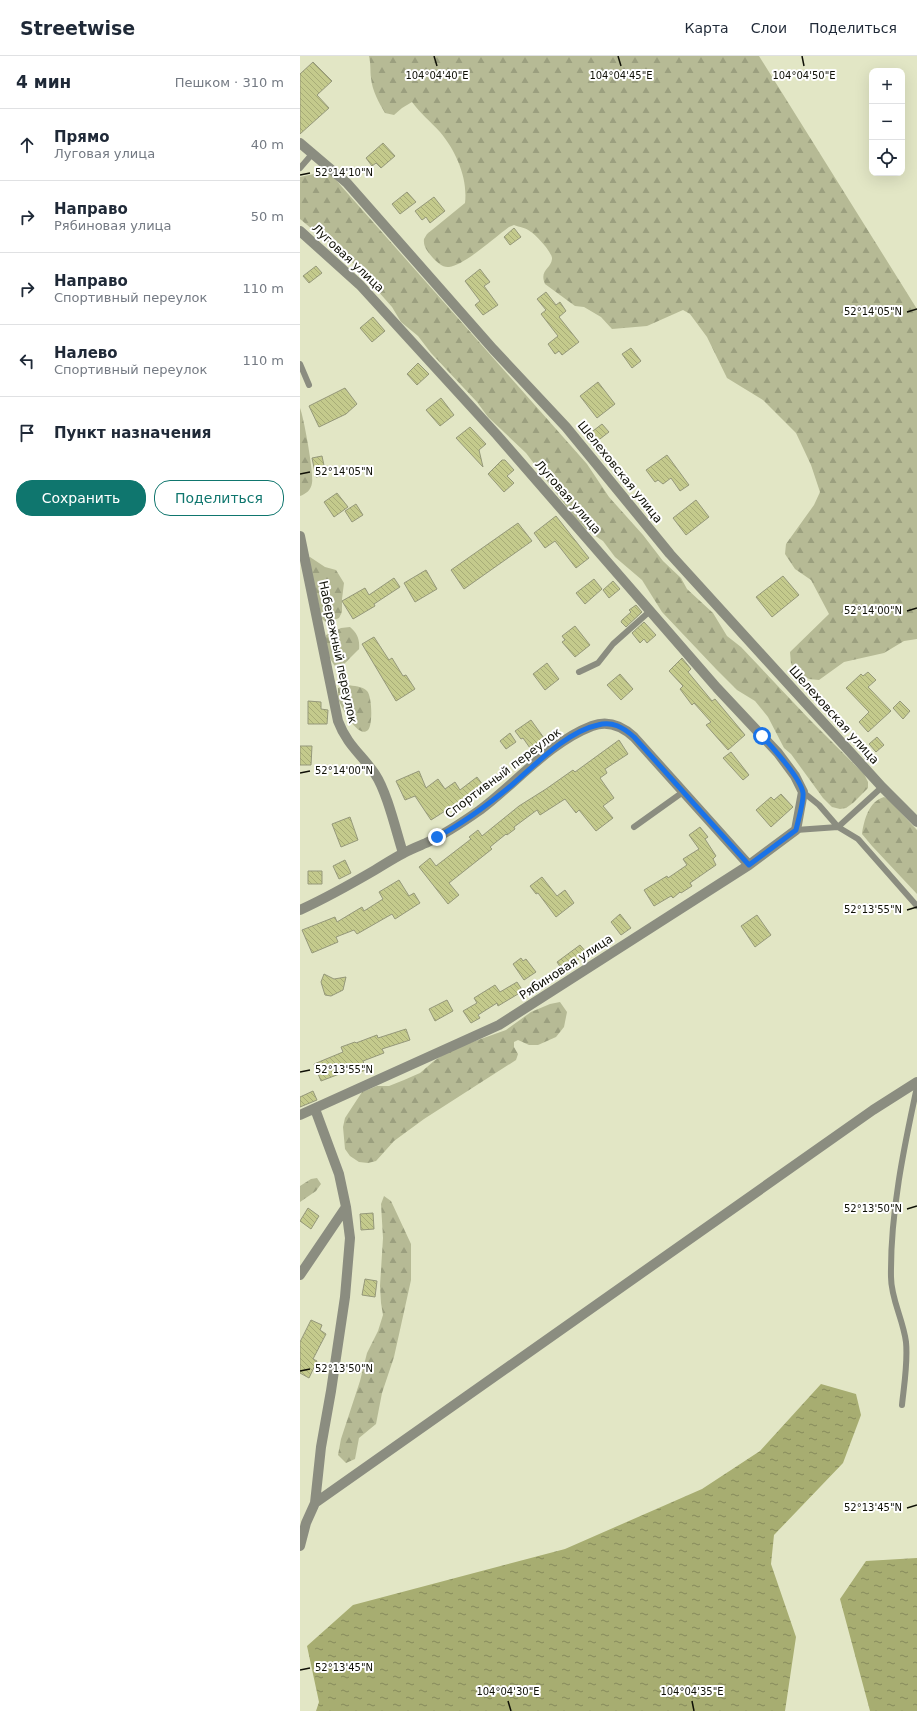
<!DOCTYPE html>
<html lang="ru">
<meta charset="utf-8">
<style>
body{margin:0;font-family:"DejaVu Sans",sans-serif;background:#f2f2f3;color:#1f2937}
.controls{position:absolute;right:12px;top:12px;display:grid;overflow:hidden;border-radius:8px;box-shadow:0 4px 16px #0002}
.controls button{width:36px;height:36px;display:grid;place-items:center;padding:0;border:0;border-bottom:1px solid #e0e1e3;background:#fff;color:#1f2937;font:20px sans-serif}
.stop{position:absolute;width:12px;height:12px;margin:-9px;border:3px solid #1a73e8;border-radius:50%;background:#fff}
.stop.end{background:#1a73e8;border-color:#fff;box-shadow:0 1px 4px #0008}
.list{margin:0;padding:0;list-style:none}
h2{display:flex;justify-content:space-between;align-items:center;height:52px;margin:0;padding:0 16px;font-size:17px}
h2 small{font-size:13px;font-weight:400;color:#747a83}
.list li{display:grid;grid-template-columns:26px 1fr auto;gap:12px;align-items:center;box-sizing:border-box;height:72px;padding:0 16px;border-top:1px solid #e0e1e3}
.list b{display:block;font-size:15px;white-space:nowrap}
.list p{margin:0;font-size:13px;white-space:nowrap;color:#747a83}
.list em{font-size:13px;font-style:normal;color:#747a83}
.actions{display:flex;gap:8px;padding:12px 16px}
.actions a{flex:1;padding:9px 0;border:1px solid #0f766e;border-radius:16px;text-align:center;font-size:14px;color:#0f766e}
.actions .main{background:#0f766e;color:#fff}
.icon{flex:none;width:22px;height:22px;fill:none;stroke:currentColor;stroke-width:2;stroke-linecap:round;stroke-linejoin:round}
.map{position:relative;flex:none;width:617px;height:1655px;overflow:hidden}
header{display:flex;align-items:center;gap:24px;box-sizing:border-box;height:56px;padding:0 20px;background:#fff;border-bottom:1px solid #e0e1e3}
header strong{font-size:19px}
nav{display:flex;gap:22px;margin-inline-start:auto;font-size:14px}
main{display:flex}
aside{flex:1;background:#fff}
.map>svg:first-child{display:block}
.forest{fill:url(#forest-firs)}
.water{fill:url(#water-ripples)}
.building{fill:url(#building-back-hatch);stroke:#95987a}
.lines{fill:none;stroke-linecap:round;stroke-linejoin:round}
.service{stroke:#8b8d80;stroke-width:6}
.minor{stroke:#8b8d80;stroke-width:10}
.route{stroke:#1a73e8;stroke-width:5}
.ticks{fill:none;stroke:#0f1006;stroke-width:1.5}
.labels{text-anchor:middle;stroke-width:4;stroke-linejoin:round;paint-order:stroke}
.street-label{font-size:12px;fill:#0f1006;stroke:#fff}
.ticks-label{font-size:10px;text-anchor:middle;fill:#0f1006;stroke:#fff;stroke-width:4;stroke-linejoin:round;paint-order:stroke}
</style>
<header>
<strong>Streetwise</strong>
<nav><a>Карта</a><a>Слои</a><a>Поделиться</a></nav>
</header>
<main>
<aside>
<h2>4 мин<small>Пешком · 310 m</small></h2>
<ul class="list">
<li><svg class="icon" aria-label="ahead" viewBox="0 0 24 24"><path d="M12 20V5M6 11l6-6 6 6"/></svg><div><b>Прямо</b><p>Луговая улица</p></div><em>40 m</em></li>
<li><svg class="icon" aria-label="right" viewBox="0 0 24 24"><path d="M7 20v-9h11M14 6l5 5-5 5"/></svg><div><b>Направо</b><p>Рябиновая улица</p></div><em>50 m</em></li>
<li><svg class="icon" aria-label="right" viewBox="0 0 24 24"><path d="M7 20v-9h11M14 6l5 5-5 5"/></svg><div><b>Направо</b><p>Спортивный переулок</p></div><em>110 m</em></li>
<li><svg class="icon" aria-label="left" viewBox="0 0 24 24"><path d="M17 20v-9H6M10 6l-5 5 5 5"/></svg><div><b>Налево</b><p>Спортивный переулок</p></div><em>110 m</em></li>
<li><svg class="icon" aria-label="arrive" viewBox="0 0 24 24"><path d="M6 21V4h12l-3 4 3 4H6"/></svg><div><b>Пункт назначения</b></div></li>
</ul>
<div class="actions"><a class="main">Сохранить</a><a>Поделиться</a></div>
</aside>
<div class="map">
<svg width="617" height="1655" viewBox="0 0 617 1655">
<defs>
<pattern id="forest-firs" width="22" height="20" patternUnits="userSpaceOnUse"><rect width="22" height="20" fill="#b6ba95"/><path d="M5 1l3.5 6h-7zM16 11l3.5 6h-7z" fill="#9b9f7f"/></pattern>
<pattern id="water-ripples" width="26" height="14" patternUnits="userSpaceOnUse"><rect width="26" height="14" fill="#a7ad71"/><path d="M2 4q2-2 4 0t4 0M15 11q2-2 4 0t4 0" fill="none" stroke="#868b5b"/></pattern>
<pattern id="building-back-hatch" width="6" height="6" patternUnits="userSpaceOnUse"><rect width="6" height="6" fill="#c4ca8c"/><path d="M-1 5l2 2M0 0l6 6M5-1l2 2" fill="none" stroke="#a7ac77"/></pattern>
</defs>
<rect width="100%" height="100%" fill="#e2e6c5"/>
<path class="forest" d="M69 0H459L617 253V583L604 585 584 597 544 606 519 624 509 623 497 616 491 608 490 596 529 558 511 524 495 513 485 498 486 488 514 449 520 436 511 409 496 377 463 344 427 322 407 281 390 258 383 254 347 270 312 273 301 261 284 251 275 250 245 228C239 214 251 213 252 203 253 197 236 179 231 176 227 172 219 171 214 169L209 171C195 181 165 209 149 211 143 212 137 206 133 202 128 196 123 191 124 183L127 178 165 147C168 122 156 95 140 76 131 66 120 57 112 46L102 52 94 59 85 57C79 47 72 34 71 22 70 14 71 9 69 0Z
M23 116 32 119 42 131 287 408 309 441 343 479 363 505 381 522 387 533 413 557 427 580 441 591 510 664 564 718 568 726V732L553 747 546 752 540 753 532 751 523 742 491 698 484 692 468 661 455 645 437 634 416 613 362 556 342 524 315 501 303 485 288 475 275 462 226 397 188 361 177 346 131 297 118 280 101 266 92 251 54 208 0 163V121Z
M0 352C4 362 14 418 12 427 11 434 6 438 0 440Z
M10 501 25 511 36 514 44 527 42 543V556L39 562 27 567 22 563 8 502Z
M50 571C57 577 60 583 59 593L41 611H36C29 604 25 589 26 579L41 572Z
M47 629C54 630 62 630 67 635 72 640 73 669 68 674 58 684 40 649 38 642 38 639 38 635 38 632Z
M584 741 588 743 617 774V838L572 790 562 778C564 764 569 745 584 741Z
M260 946 267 956 264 971 256 981 238 989H229L218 984 214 986V991L218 998 216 1004 124 1063 94 1085 76 1105 68 1107 59 1106 50 1100 45 1093 43 1071 45 1062 62 1036 77 1030H89L104 1024 120 1017 134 1005 150 994 206 974 231 956 250 948Z
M17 1122 21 1128 16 1135 0 1146V1130L11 1123Z
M84 1140 91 1145 111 1188V1224L94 1301 82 1337 76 1368 59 1382 55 1403 46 1407 38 1399 41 1383 60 1325 67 1297 78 1275 83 1259 81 1247 80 1230 83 1182 81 1148Z"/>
<path class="water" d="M521 1328 556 1338 561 1359 543 1407 474 1479 471 1508 496 1581 485 1655H16L19 1646 7 1590 53 1549 265 1493 402 1433 460 1395Z
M617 1502V1655H570L540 1543 566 1505Z"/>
<path class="building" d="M13 6 32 25 17 39 29 52 0 78V18Z
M83 87 95 100 81 112 76 107 72 110 66 102Z
M107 136 116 146 100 158 92 148Z
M134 141 145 155 130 167 126 161 122 164 115 155Z
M214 172 221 181 210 189 204 181Z
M16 210 22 217 9 227 3 220Z
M180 213 190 226 184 230 198 249 183 259 175 249 180 245 165 225Z
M246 236 256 249 260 246 266 255 259 261 279 286 262 299 259 295 255 298 248 288 258 280 241 258 246 254 237 243Z
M73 261 85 275 72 286 60 272Z
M331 292 341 305 332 312 322 298Z
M118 307 129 318 117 329 107 318Z
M298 326 315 348 297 362 280 340Z
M45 332 57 348 46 358 19 371 9 350Z
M141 342 154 359 140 370 126 354Z
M302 368 309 376 296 386 289 378Z
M170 371 186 388 179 394 183 411 156 382Z
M367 399 389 429 380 435 371 422 363 428 358 424 355 426 346 414Z
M22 400 26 419 16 421 12 402Z
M202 404H205L214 414 207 420 214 427 204 436 188 418Z
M37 437 48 451 34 461 24 446Z
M396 444 409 461 386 479 373 462Z
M56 448 63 459 52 466 45 455Z
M256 460 289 502 276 512 255 485 245 492 234 477Z
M218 467 232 485 164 533 151 514Z
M126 514 137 533 115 546 104 527Z
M483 520 499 539 472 561 456 541Z
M94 522 100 531 74 548 75 550 53 563 42 545 65 532 69 539Z
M294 523 302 533 285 548 276 537Z
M313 525 320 533 309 542 303 534Z
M336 549 342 556 326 571 321 566 322 564 331 556 329 554Z
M344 566 356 579 347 587 344 583 340 587 332 577Z
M275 570 290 589 275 601 262 586 265 584 262 580Z
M74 581 89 604 92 602 103 620 106 619 115 633 96 645 62 588Z
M382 602 391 613 388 616 412 645 415 643 445 679 428 694 406 669 411 666 394 647 392 649 380 633 383 630 369 615Z
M247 607 259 623 245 634 233 618Z
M568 616 576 624 568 631 591 655 568 676 559 666 569 656 546 632 561 618 563 620Z
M320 618 333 633 321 644 307 629Z
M8 645 21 646V653L28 654 27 668H8Z
M600 645 610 655 603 663 593 652Z
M231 664 244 682 230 692 223 682 221 683 215 675Z
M210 677 216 686 206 693 200 685Z
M577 681 584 689 576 696 569 688Z
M319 684 328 698 305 713 307 717 300 722 314 742 303 750 313 762 296 775 279 754 276 757 265 743 240 759 237 754 214 771 215 773 207 779 206 778 190 791 192 793 149 827 159 839 148 848 119 811 130 802 136 810 171 783 169 781 178 774 182 780 219 750 246 733 273 714 275 716Z
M0 690H12L11 709H0Z
M431 696 449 719 443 724 423 702Z
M119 715 126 732 138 723 145 733 155 726 160 734 177 721 186 733 170 746 167 741 131 764 115 740 105 744 96 725Z
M481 738 493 751 471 771 456 754 471 741 474 744Z
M50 761 58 784 41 791 32 768Z
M400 771 408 781 405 783 416 800 413 803 416 809 390 827 392 830 381 837 380 836 373 842 371 840 354 850 344 834 367 820 368 822 387 809 383 803 399 793 389 779Z
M45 804 51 817 39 823 33 810Z
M8 815H22V828H8Z
M242 821 257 840 265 834 274 847 256 861 238 837 236 838 230 830Z
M99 824 109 840 114 837 120 847 95 863 92 858 57 878 54 874 36 881 38 886 12 897 2 874 35 861 37 866 62 851 64 855 83 843 79 836Z
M320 858 331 872 321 879 311 866Z
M457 859 471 879 455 891 441 870Z
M280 889 287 897 263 915 257 906Z
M221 902 223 905 226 903 236 916 224 924 213 908Z
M24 918 34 923 46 921 43 934 31 940 25 939 21 926Z
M217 926 223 935 198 950 197 947 178 959 180 962 171 967 163 955 177 947 174 942 195 929 200 936Z
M147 944 153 955 135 965 129 953Z
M106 973 110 984 82 993 84 997 63 1005 66 1014 57 1017 55 1012 21 1025 14 1008 43 996 41 991 55 986 56 987 77 979 78 982Z
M13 1035 17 1044 0 1051V1041Z
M8 1152 19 1160 11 1173 0 1165Z
M73 1157 74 1173 61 1174 60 1158Z
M65 1223 77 1225 75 1241 62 1239Z
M11 1264 22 1269 20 1274 26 1278 13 1303 17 1305 9 1322 0 1317V1286Z"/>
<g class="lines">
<path class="service" d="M0 112 13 97
M0 308 9 329
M279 616 298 607 313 588 350 555
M503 736 519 749 538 771 558 783 617 850
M334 771 383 736
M496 774 538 771 582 731
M602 1349C604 1329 608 1307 606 1286 603 1263 591 1243 591 1221 590 1158 604 1091 617 1031"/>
<path class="minor" d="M0 87 47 127 193 293 266 371 370 498 582 731 617 766
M0 175 60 229 197 379 417 632 478 697 495 720 503 736 496 774 449 809 199 969 0 1059
M0 480 38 665C47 689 62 699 75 718 87 736 96 775 103 797
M0 854C26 842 51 828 75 814 85 808 94 802 104 797 111 793 119 790 126 787 145 778 163 766 180 754 216 727 250 686 292 670 308 664 322 670 334 681L449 809
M0 1219 46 1151
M15 1447 21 1391 31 1335 45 1241 50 1182 46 1151 39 1118 15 1053
M0 1490 6 1467 15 1447 573 1054 617 1026"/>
</g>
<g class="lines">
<path class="route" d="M137 781C165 766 189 748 213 728 236 708 268 675 298 669 312 665 323 671 334 681L449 809 496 774C498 765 504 745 503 737 501 722 473 692 462 680"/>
</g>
<path class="ticks" d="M134 0 137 10M318 0 321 10M502 0 504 10M0 119 10 117M607 256 617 253M0 418 10 416M607 555 617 552M0 717 10 715M607 854 617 851M0 1016 10 1014M607 1153 617 1150M0 1315 10 1313M607 1452 617 1449M0 1614 10 1612M208 1645 211 1655M392 1645 394 1655"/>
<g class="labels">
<g class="street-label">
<text transform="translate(48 202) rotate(43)" y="4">Луговая улица</text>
<text transform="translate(320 416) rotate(51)" y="4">Шелеховская улица</text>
<text transform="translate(268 441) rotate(49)" y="4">Луговая улица</text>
<text transform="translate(38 596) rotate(78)" y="4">Набережный переулок</text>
<text transform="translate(534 659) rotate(48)" y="4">Шелеховская улица</text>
<text transform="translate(203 717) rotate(-37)" y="4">Спортивный переулок</text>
<text transform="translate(266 911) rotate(-33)" y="4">Рябиновая улица</text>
</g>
</g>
<g class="ticks-label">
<text x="137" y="23">104°04'40"E</text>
<text x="321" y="23">104°04'45"E</text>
<text x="504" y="23">104°04'50"E</text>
<text x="44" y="120">52°14'10"N</text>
<text x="573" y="259">52°14'05"N</text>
<text x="44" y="419">52°14'05"N</text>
<text x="573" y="558">52°14'00"N</text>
<text x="44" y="718">52°14'00"N</text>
<text x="573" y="857">52°13'55"N</text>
<text x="44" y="1017">52°13'55"N</text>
<text x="573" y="1156">52°13'50"N</text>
<text x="44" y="1316">52°13'50"N</text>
<text x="573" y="1455">52°13'45"N</text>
<text x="44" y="1615">52°13'45"N</text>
<text x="208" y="1639">104°04'30"E</text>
<text x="392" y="1639">104°04'35"E</text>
</g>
</svg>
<div class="controls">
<button>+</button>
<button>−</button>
<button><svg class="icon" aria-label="locate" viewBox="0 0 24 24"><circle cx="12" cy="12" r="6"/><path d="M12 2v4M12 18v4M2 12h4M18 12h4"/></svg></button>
</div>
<div class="stop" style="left:462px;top:680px"></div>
<div class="stop end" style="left:137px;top:781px"></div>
</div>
</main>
